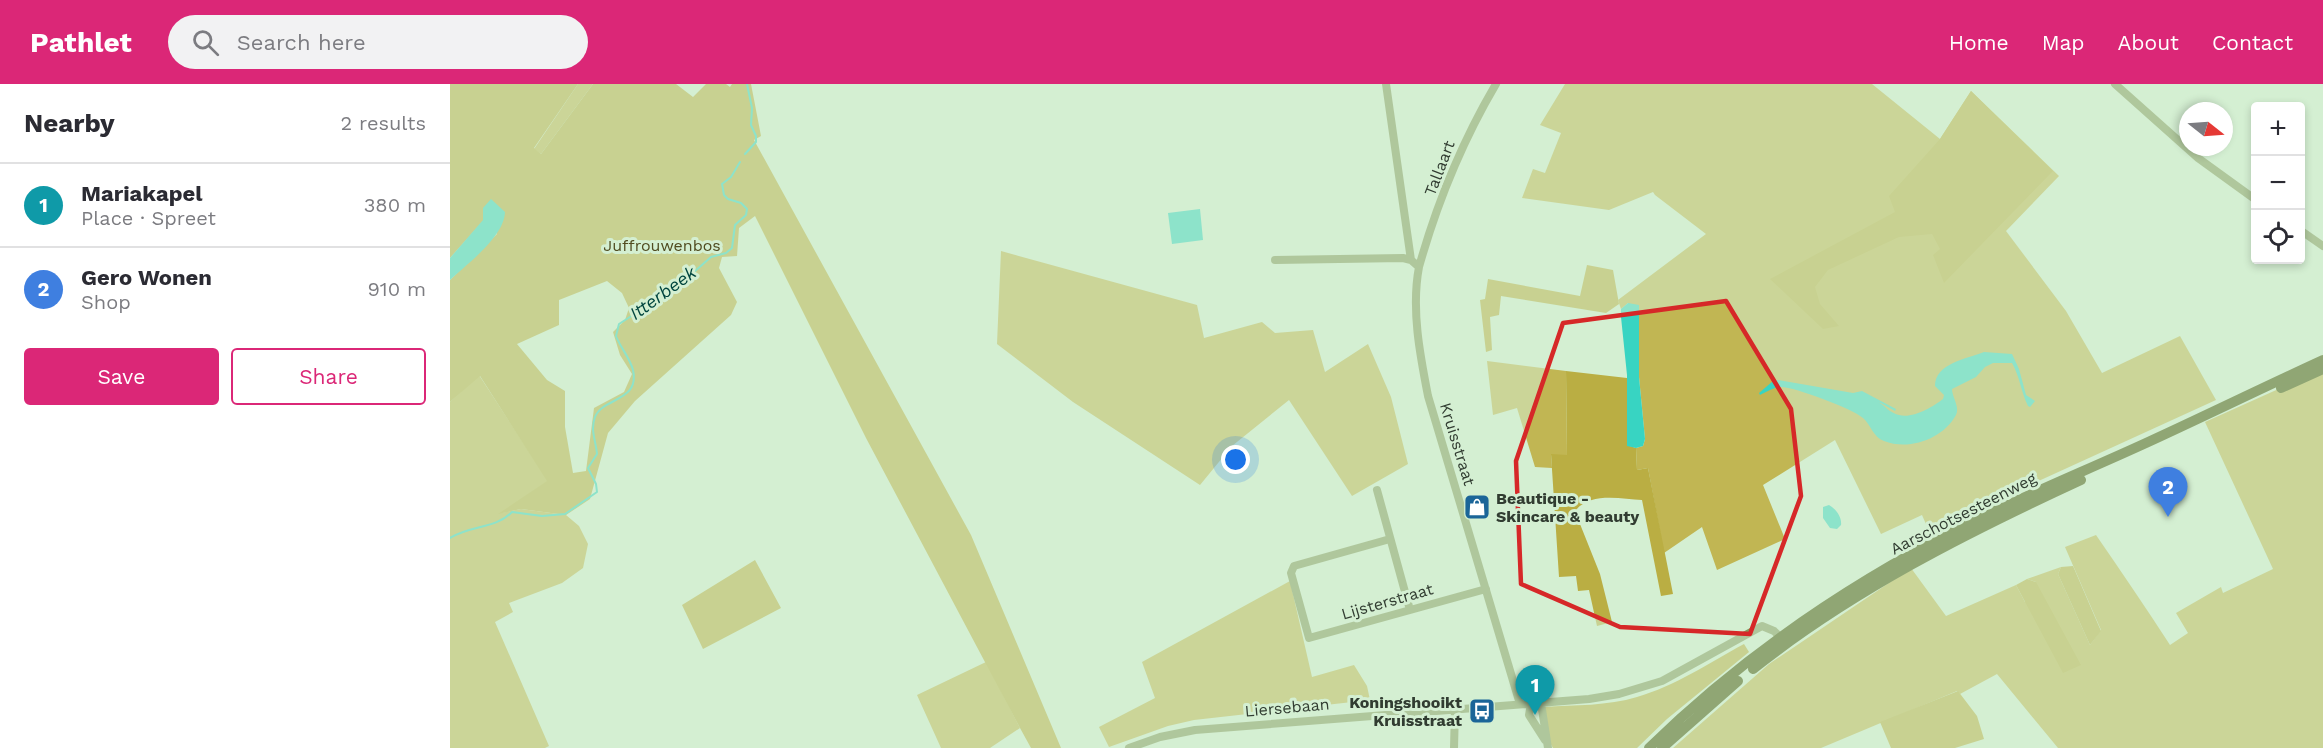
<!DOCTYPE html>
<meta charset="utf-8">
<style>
body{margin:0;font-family:"Work Sans",sans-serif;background:#f2f2f3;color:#2b2b33}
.controls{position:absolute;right:18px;top:18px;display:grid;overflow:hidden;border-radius:6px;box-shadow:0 3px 9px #0003}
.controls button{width:54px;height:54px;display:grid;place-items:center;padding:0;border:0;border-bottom:2px solid #e1e1e2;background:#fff;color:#2b2b33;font:30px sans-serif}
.compass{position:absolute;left:1729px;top:18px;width:54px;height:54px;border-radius:50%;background:#fff;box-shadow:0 3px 9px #0003;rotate:107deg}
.you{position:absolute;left:786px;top:376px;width:21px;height:21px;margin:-15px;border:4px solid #fff;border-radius:50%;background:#1a73e8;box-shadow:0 0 0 9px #1a73e833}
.badge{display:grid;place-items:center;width:39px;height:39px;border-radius:50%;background:#db2777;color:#fff;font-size:20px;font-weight:700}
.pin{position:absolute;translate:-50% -50px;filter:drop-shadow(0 2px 3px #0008)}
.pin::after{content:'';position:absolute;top:32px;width:21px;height:18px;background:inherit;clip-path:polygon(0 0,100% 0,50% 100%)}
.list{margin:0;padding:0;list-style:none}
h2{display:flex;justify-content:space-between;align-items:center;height:78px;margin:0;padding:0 24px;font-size:26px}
h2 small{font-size:20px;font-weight:400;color:#7c7c81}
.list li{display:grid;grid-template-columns:39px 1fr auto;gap:18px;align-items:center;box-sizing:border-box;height:84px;padding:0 24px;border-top:2px solid #e1e1e2}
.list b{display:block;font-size:22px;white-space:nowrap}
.list p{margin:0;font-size:20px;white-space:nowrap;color:#7c7c81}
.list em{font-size:20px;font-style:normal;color:#7c7c81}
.actions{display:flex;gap:12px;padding:18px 24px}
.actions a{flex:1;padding:14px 0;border:2px solid #db2777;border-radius:6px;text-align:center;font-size:21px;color:#db2777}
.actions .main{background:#db2777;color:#fff}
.icon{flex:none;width:33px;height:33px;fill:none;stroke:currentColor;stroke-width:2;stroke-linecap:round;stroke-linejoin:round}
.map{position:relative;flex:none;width:1873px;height:664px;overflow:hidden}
header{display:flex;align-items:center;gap:36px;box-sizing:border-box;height:84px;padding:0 30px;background:#db2777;color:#fff}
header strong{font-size:28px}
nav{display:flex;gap:33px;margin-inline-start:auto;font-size:21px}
.search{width:420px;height:54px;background:#f2f2f3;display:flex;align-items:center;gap:15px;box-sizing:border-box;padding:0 21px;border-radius:33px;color:#7c7c81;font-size:22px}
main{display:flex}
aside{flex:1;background:#fff}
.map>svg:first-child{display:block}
.green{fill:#c1b653}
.forest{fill:#baae43;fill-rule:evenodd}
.water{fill:#38d4c2}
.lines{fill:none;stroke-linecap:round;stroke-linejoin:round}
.stream{stroke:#38d4c2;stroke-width:2}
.minor{stroke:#84975c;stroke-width:8}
.major{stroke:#3e4f04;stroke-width:10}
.marked{fill:none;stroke:#d62828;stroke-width:4.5;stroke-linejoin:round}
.labels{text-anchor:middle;stroke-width:6;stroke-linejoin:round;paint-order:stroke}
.street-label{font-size:16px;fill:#313c31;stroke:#d4efd2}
.park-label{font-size:16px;fill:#504b20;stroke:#d4efd2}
.poi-label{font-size:16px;font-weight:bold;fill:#313c31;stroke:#d4efd2;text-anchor:start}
.water-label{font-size:18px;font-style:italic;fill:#00453e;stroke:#d4efd2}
</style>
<header>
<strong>Pathlet</strong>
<div class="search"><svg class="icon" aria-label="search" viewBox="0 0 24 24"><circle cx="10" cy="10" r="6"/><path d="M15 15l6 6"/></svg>Search here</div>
<nav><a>Home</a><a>Map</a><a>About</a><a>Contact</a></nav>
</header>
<main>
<aside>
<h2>Nearby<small>2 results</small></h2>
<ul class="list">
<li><span class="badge" style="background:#0f9aa8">1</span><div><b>Mariakapel</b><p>Place · Spreet</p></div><em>380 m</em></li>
<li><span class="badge" style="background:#3f7fe0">2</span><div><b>Gero Wonen</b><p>Shop</p></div><em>910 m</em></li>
</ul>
<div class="actions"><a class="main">Save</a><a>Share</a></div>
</aside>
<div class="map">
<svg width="1873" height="664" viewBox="0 0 1873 664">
<rect width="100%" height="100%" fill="#d4efd2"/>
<path class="green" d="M128 0H143L91 70 84 65Z
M1115 0H1422L1490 55 1521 7 1609 92 1556 147 1616 227 1652 289 1730 252 1766 316 1479 447 1472 431 1431 450 1385 356 1313 401 1335 455 1267 486 1252 443 1214 469 1198 384 1187 386 1186 364 1193 362 1195 355 1189 293 1178 219 1171 225 1168 216 1256 150 1205 111 1203 108 1159 126 1072 114 1083 85 1095 89 1111 49 1090 41Z
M551 167 747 221 754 254 812 238 825 249 863 246 875 288 918 260 941 313 958 380 902 412 839 316 782 362 750 401 623 318 547 260Z
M1037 277 1116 287 1117 372 1101 371 1102 384 1085 383 1067 324 1043 331Z
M1873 285V664H1608L1547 590 1510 610 1507 607 1371 664H1223L1319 580 1461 484 1496 532 1566 501 1575 518 1586 498 1577 495 1611 483 1608 490 1640 561 1651 546 1615 463 1646 451C1671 487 1696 524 1720 561L1738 549 1726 529 1771 503 1773 509 1823 485 1755 338Z
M29 291 98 397 51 429 71 425 116 431 129 442 138 460 133 484 112 499 59 519 63 528 45 538 99 662 95 664H0V318Z
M840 497 862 593 904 581 917 602 920 616 744 636 718 642 659 663 649 643 705 614 692 578Z
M536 578 570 644 540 664H491L467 611Z"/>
<path class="forest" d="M0 0H128L84 64 91 70 143 0H226L243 13 256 0H276L280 3 282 0H301L311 52 304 56 521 451 611 664H581L570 644 416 354 305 132 289 144 287 172 272 173 269 184 287 218 281 231 185 317 158 349 140 415 116 431 71 425 48 430 97 397 30 292 0 318V196L47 150 33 124 34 136 0 174ZM157 197 172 209 179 224 175 236 163 248 170 271 182 290 174 308 144 324 136 387 123 389 115 343V307L97 296 67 260 109 241V216Z
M1521 7 1603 87 1494 199 1483 171 1490 165 1482 150 1449 153 1378 186 1365 203 1370 220 1389 242 1373 245 1320 195 1445 128 1439 112 1490 55Z
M1137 181 1163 186 1169 220 1156 229 1051 212 1049 231 1040 233 1042 266 1036 268 1030 216 1035 215 1038 195 1130 212Z
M1116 287 1177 294V361L1186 364 1187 386 1198 384 1223 510 1211 512 1192 416C1171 415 1141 408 1126 426L1128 435 1150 490 1162 538 1147 542 1139 506 1128 507 1126 492 1109 493 1101 370 1117 371Z
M305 476 331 524 253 565 232 521Z
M1623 482 1651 547 1640 561 1608 490 1611 483Z
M1577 495 1586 498 1631 581 1613 589 1566 501Z
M1294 560 1299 568 1217 635 1187 664H1103L1099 657 1095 623C1124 621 1158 622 1187 613 1225 602 1259 579 1294 560Z
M1508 607 1527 632 1534 655 1505 664H1441L1430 638Z"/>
<path class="water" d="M41 115 55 128C54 153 18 179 0 196V174L33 136V124Z
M750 125 753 156 722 160 718 129Z
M1178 219 1189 221V293L1195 355 1193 362 1186 364 1177 362V291L1171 233V225Z
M1534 268 1562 270 1569 285 1576 311 1585 317 1580 323 1578 322C1571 308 1570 293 1562 279H1543L1535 283 1526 293 1502 305C1502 313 1510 323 1506 331 1493 355 1459 367 1434 357 1423 353 1421 341 1413 334 1403 325 1345 303 1331 303 1324 303 1317 308 1310 311L1309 309 1323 297 1328 296 1403 309 1412 307 1446 325 1445 327 1429 318C1434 322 1442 330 1449 331 1462 335 1483 323 1493 315L1494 311 1485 302C1485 279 1517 275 1534 268Z
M1379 421C1386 425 1392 433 1391 441L1387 445 1380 444 1373 434V423Z"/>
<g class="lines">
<path class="stream" d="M295 70 306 58V52L301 41 302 24 297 0
M0 454C20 441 46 445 62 428L92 432 115 430 147 408 146 400 138 384 147 370C146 357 140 346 145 333 153 313 190 318 183 286 180 274 170 263 166 252L169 240 228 202 261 173 276 169 282 164 285 141 296 131 297 125 291 119 278 115 274 111 272 100 281 93 290 78"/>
<path class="minor" d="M936 0 961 176 969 183C961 225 970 271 978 312L1070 620
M1665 0 1748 74 1806 116
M1850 146 1873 162
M825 176 953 174 961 176
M969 183C987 119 1013 56 1046 0
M927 406 960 526
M940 455 844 482 841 489 859 554 1036 505
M1091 619 1098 664
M1081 620 1079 631 1095 656
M679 664 710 653 745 646 1139 615 1169 610 1212 597 1312 542 1324 547 1334 557
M1004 664 1005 625"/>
<path class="major" d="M1831 304 1873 285
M1303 585C1403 506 1516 449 1631 396
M1199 664C1291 574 1399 500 1514 442 1573 412 1635 387 1696 359 1755 332 1814 303 1873 276
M1212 664 1288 597"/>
</g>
<path d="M0 0H1873V664H0ZM1276 217 1341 325 1351 412 1300 550 1170 543 1071 500 1066 377 1113 239Z" fill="#d4efd2" fill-opacity=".55" fill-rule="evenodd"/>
<path class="marked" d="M1276 217 1341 325 1351 412 1300 550 1170 543 1071 500 1066 377 1113 239Z"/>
<defs>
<symbol id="shop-square" viewBox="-11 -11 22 22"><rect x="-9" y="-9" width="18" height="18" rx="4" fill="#1b6598" stroke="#d4efd2"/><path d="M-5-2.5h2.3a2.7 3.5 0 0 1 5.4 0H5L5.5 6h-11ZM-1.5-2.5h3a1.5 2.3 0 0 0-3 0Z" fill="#fff"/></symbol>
<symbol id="bus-square" viewBox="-11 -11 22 22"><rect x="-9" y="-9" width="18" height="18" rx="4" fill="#1b6598" stroke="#d4efd2"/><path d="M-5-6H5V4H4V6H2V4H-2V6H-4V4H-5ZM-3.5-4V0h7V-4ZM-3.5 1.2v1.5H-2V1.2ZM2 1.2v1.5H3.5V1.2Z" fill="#fff"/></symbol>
</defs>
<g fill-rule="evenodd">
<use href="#shop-square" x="1012" y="408" width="30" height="30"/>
<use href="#bus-square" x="1017" y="612" width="30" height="30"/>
</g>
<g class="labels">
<g class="street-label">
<text transform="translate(989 84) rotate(-69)" y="6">Tallaart</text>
<text transform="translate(1008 360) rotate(73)" y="6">Kruisstraat</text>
<text transform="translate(1513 429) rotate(-27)" y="6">Aarschotsesteenweg</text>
<text transform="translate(937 517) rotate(-16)" y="6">Lijsterstraat</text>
<text transform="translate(837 623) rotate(-5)" y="6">Liersebaan</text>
</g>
<g class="park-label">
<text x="212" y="167">Juffrouwenbos</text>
</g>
<g class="poi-label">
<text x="1046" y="420">Beautique -<tspan x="1046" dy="18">Skincare &amp; beauty</tspan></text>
<text x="1012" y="624" text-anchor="end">Koningshooikt<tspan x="1012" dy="18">Kruisstraat</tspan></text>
</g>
<g class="water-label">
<text transform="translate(213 209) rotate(-36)" y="6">Itterbeek</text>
</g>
</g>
</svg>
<div class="controls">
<button>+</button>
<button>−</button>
<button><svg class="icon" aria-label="locate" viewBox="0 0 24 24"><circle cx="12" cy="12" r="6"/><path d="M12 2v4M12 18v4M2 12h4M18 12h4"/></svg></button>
</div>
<svg class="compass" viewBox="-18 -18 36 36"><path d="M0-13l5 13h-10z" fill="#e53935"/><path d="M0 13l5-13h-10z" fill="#7c7c81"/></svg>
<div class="you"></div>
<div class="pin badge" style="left:1085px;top:631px;background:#0f9aa8">1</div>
<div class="pin badge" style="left:1718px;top:433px;background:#3f7fe0">2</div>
</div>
</main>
